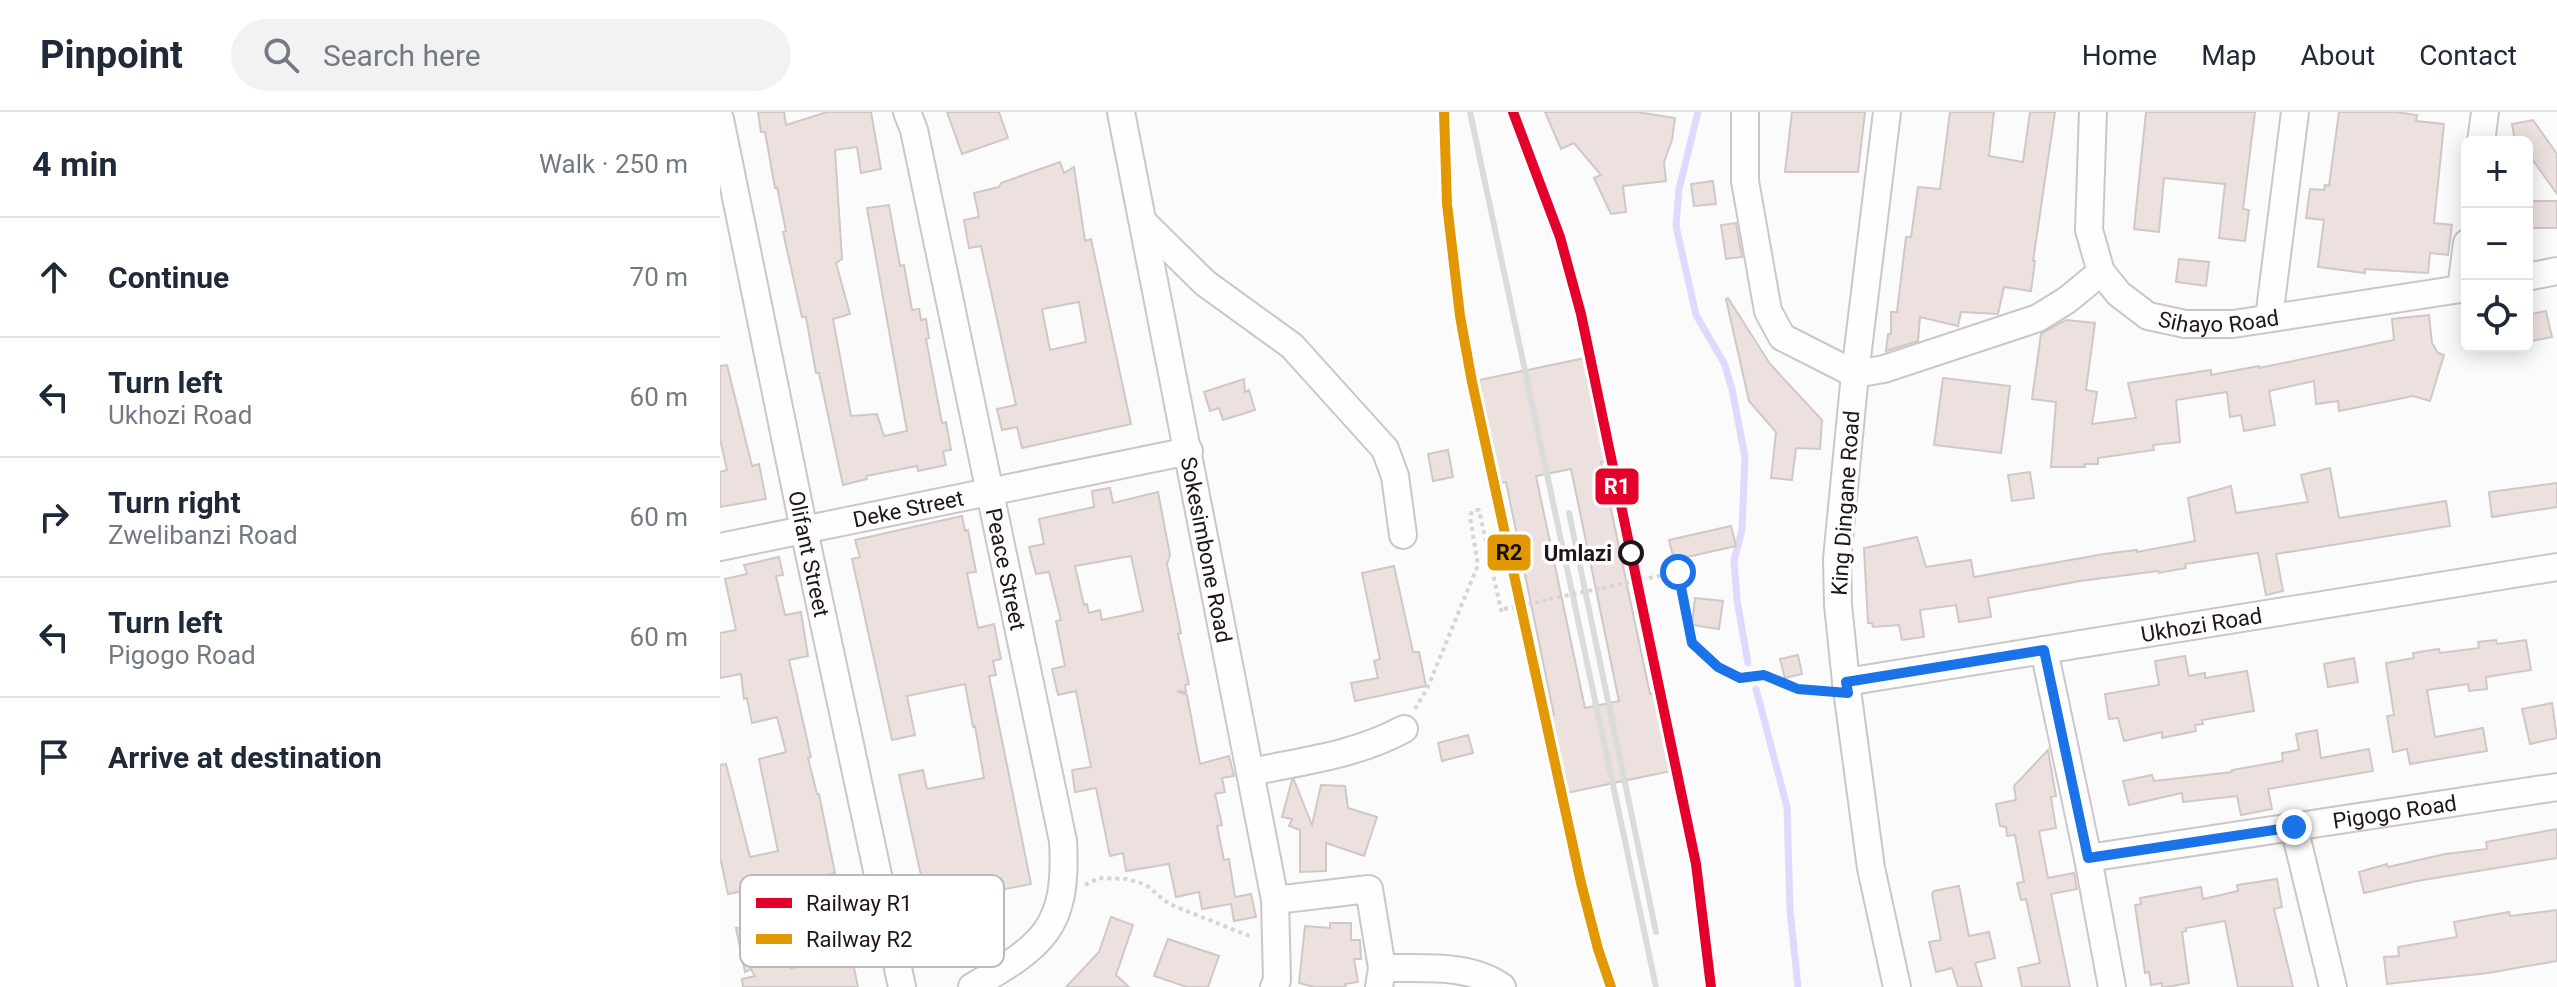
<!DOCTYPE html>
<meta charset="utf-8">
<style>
body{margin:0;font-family:Roboto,sans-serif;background:#f2f2f3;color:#1f2937}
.controls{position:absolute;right:24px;top:24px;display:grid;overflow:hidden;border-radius:12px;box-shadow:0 4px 20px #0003}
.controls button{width:72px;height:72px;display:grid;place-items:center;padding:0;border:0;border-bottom:2px solid #e0e1e3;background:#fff;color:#1f2937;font:40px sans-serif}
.stop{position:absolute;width:24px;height:24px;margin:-18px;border:6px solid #1a73e8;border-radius:50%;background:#fff}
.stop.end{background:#1a73e8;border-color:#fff;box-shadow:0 2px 8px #0008}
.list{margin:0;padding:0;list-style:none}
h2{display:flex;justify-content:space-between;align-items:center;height:104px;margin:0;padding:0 32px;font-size:34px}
h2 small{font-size:26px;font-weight:400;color:#747a83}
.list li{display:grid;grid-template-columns:52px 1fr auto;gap:24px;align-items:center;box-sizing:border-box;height:120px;padding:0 32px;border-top:2px solid #e0e1e3}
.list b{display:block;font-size:30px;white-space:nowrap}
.list p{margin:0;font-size:26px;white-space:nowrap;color:#747a83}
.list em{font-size:26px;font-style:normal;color:#747a83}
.icon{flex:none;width:44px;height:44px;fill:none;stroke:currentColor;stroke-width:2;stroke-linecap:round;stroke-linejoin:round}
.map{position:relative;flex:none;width:1837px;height:875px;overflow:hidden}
header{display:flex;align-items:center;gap:48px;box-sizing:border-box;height:112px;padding:0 40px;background:#fff;border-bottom:2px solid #e0e1e3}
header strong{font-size:38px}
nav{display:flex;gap:44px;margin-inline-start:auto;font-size:28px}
.search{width:560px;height:72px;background:#f2f2f3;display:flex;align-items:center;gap:20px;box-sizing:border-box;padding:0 28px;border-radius:44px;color:#747a83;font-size:30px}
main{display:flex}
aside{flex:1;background:#fff}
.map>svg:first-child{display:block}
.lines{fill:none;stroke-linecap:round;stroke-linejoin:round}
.stream{stroke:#e0d9fd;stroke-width:7}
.building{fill:#ece1df;stroke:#cfc8c7;stroke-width:2;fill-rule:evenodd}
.minor-casing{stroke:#ccc6c8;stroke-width:30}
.path{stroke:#d5d5d5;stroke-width:4;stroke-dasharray:4 4;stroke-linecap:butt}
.minor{stroke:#fefefe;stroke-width:26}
.rail{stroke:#dbdbdb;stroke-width:6}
.path-bridge{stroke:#d5d5d5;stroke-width:4;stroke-dasharray:4 4;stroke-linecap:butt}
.rail-1-casing{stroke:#fff;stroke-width:16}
.rail-2-casing{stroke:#fff;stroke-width:16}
.rail-1{stroke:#e4002b;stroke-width:10}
.rail-2{stroke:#e29803;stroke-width:10}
.route{stroke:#1a73e8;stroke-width:10}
.stop-dot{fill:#fff;stroke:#21151a;stroke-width:4}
.labels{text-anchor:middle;stroke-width:7;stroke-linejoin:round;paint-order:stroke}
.street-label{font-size:22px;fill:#21151a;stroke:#fff}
.stop-label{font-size:22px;font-weight:bold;fill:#21151a;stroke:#fff;text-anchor:end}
.key{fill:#fff;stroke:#bcb9ba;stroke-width:2}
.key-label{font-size:22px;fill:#21151a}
.line-badge{stroke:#fff;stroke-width:3}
.badge-label{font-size:22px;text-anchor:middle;font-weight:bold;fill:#fff}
.pale-badge-label{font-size:22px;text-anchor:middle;font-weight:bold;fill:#111}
</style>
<header>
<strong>Pinpoint</strong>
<div class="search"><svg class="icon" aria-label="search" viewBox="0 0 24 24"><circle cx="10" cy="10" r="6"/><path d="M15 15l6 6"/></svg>Search here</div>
<nav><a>Home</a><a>Map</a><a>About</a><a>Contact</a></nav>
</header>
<main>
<aside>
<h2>4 min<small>Walk · 250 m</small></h2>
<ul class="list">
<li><svg class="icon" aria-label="ahead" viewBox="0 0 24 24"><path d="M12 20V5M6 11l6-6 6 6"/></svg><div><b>Continue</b></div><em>70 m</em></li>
<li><svg class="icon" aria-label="left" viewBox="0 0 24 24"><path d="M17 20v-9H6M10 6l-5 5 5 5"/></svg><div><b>Turn left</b><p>Ukhozi Road</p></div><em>60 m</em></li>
<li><svg class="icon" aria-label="right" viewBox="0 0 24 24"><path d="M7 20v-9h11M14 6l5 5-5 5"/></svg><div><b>Turn right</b><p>Zwelibanzi Road</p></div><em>60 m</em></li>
<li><svg class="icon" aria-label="left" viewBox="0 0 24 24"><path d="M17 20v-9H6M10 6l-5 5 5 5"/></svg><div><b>Turn left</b><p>Pigogo Road</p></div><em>60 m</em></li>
<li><svg class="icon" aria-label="arrive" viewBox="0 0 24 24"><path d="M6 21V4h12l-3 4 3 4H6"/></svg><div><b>Arrive at destination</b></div></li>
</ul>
</aside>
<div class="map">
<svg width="1837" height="875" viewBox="0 0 1837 875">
<rect width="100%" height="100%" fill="#fbfbfb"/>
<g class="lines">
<path class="stream" d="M978 0 959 77 956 114 976 203 1004 251 1012 277 1025 345 1022 418 1014 448 1017 488 1028 551
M1036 577 1067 695 1070 798 1078 875"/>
</g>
<path class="building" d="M38 0H64L66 13 107 0H151L161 57 141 61 137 35 115 38 122 147 116 151 130 202 113 207 131 304 157 302 164 324 187 319 147 96 169 93 180 154 184 153 192 198 199 197 201 208 206 207 209 226 206 227 222 311 226 310 231 338 223 339 226 353 198 359 197 354 146 364 147 367 123 373 99 261H96L86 205H82L63 120 66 119 57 75 55 76 45 20H41Z
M227 0H279L288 26 242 42Z
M825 0H917L955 6 952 28 944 50 946 69 903 74 906 100 891 102 874 66 881 63 854 31 841 37Z
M1072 0H1145L1138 60H1065Z
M1230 0H1274L1269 44 1303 50 1310 0H1335L1313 149H1315L1311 179 1284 175 1278 202 1241 200 1238 214 1200 205 1198 229 1166 239 1168 222H1171V200H1177L1186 125H1191L1198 75 1220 77Z
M1426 0H1535L1523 97 1529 98 1525 129 1499 126 1505 72 1444 66 1439 120 1414 117Z
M1619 0H1675L1697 3 1696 9 1724 12 1714 111 1732 113 1728 143 1710 141 1708 161 1645 157V161L1598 155 1604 108 1586 106 1590 77 1604 78 1605 73 1609 74Z
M1813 8 1837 42V82L1807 40V30H1795L1792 12Z
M340 50 344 61 354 55 365 129 371 127 411 312 302 336 297 315 282 318 277 297 296 293 261 134 249 136 244 108 259 105 254 81 279 75 281 71ZM359 190 366 230 330 238 322 197Z
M993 69 996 92 974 94 971 72Z
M1811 89H1837V116H1811Z
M1016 111 1022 145 1006 147 1001 113Z
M1459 147 1489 150 1486 174 1456 170Z
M1008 186 1050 252 1102 308 1100 337 1076 336 1072 368 1051 366 1056 320 1029 289 1006 187Z
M1826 199 1832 225 1807 230V203Z
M1709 203 1712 231 1718 241 1724 243 1710 289 1693 284 1619 299 1618 289 1596 292 1594 269 1549 279 1555 313 1524 319 1521 303 1510 305 1507 280 1456 288 1460 330 1433 333 1434 338 1378 346V352H1364L1365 355H1331L1336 290 1312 287 1321 222 1346 208 1375 211 1366 278 1377 280 1372 312 1416 306 1408 271 1491 258V263L1539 254V256L1674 228 1672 207Z
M865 246 887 349 881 350 930 582 935 581 951 659 846 681 829 604 834 603 786 370 780 371 759 268ZM851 357 899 589 865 596 816 364Z
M7 253 32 354 39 352 46 387 0 395V360L7 358 0 327V254Z
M1223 266 1290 274 1281 341 1214 333Z
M524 267 525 280 529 278 535 298 503 308 499 296 490 299 484 280Z
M728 338 733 365 713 369 708 342Z
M1610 356 1619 406 1726 389 1730 414 1556 442 1563 479 1546 483 1538 441 1465 452 1466 456 1439 461 1438 459 1360 469 1268 486 1271 505 1239 510 1236 493 1200 498 1204 525 1182 528 1179 513 1153 515 1152 511H1148L1144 436 1197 425 1206 455 1251 448 1254 465 1384 442 1417 438V440L1475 429 1468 386 1511 374 1516 401 1588 390 1581 363Z
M1310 360 1314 386 1292 389 1288 363Z
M1837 371V395L1772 405 1769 380Z
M390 376 393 391 438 380 450 443 447 452 461 521 458 522 469 572 465 573 466 580 457 579 467 583 480 652 509 644 514 664 502 666 505 680 495 682 502 713 497 714 504 748 509 747 515 785 531 782 536 805 514 809 511 792 482 797 479 780 456 785 449 752 406 759 403 741 390 744 376 676 355 680 352 658 371 655 356 579 338 583 332 557 345 554 336 509 341 508 329 460 316 462 309 435 324 432 319 407 374 395 372 379ZM411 444 423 499 382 508 380 498 369 501 367 492 364 493 355 454Z
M242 404 245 419 248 418 256 460 247 461 258 516 274 512 281 547 273 549 276 563 269 564 311 772 260 782 263 796 234 802 242 846 220 850 179 663 203 658 207 677 264 666 255 614 253 615 245 572 187 584 195 623 172 628 132 447 140 445 135 428Z
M1011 414 1016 434 954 448 949 428Z
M59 445 63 463 56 464 65 503 81 500 88 544 69 548 91 645 88 646 97 682H99L115 761 24 783 23 779 8 782 0 745V653L6 652 30 745 58 739 39 647 66 640 57 605 32 611 27 586 24 587 21 562 0 566V521L16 518 5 467 27 462 24 453Z
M674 454 693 540H699L706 574 635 589 631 571 658 566 654 549 660 547 642 461Z
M975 486 1003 489 999 517 972 513Z
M1776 528 1777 532 1806 528 1811 558 1766 565 1767 577 1749 579 1748 572 1707 578 1715 625 1763 616 1767 639 1690 652 1687 637 1673 640 1667 604 1674 603 1666 551 1694 546 1693 541 1719 537 1720 541 1759 536 1758 530Z
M1078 543 1082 562 1065 566 1060 547Z
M1465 544 1469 564 1485 561V566L1527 559 1534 599 1482 608 1483 612 1475 613 1476 619 1442 626V620L1404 629 1398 606 1389 607 1385 582 1439 573 1435 549Z
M1634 546 1638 570 1608 575 1604 552Z
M1832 591 1837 626 1810 632 1802 597Z
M1597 618 1601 646 1649 637 1653 659 1548 677 1552 697 1521 703 1517 684 1463 690 1462 681 1409 693 1403 669 1432 663 1434 669 1512 660V658L1563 649 1562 641 1579 638 1576 622Z
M748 623 753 641 722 649 718 631Z
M1328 638 1336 684 1331 685 1336 716 1319 719 1328 766 1354 761 1357 777 1331 782 1350 875H1302L1298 856 1320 851 1306 787 1301 788 1297 771 1304 770 1295 723 1287 724 1286 715 1280 714 1276 692 1296 688 1294 674Z
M572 668H574L592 713 601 673 625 674 628 696 657 705 644 744 606 731V759L580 760V718L569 714 572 707 562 705Z
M1837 717V746L1697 769 1644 781 1639 760 1667 752 1668 755 1725 742 1767 737 1766 730Z
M1557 767 1562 795 1554 797 1573 875H1518L1505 809 1466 816V819L1462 820 1469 871 1447 875H1442V871L1431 873 1429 860 1425 861 1415 793 1421 792 1420 786 1481 775 1483 787 1518 779 1517 773Z
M1239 774 1249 824 1269 820 1275 846 1255 851 1262 875H1238L1232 856 1216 860 1209 830 1221 828 1212 782 1214 779Z
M121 794 138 875H23L22 867 35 864 31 857 25 860 16 816 53 809 56 823 65 822 71 856 108 849 98 799Z
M1837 798V849L1768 861 1667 872 1664 845 1679 844 1678 835 1737 825 1734 810 1789 800 1790 804Z
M391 805 413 813 396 863 409 875H346L379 840Z
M610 811H631V828H640L641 847H634L638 870 625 872 626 875H594L579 871 585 814 610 816Z
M448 827 499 844 488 875H467L434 864Z"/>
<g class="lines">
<defs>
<g id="minor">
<path id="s1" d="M187 0 194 18 343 729C348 817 323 833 252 875"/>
<path id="s2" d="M401 0 555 788 557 868 554 875"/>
<path d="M1025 0V69L1048 199 1062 225 1135 262 1164 257 1318 206 1347 188 1381 160"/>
<path d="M1167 0 1135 262 1117 447 1118 493 1126 570 1151 756 1177 875"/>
<path id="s3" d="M1373 0 1369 118 1381 160 1399 182 1428 204 1465 212H1513L1747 176"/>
<path id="s4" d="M0 7 84 418 182 875"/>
<path d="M1761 30 1765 0"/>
<path d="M423 110 485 171 572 234 665 337 675 364 683 423"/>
<path d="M1807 165 1837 159"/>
<path d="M1741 177 1747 131"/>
<path d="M1549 206 1575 0"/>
<path id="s5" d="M0 435 469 339"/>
<path d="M1324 538 1368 746 1392 875"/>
<path id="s6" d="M1126 570 1837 455"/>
<path d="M531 660C583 649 636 643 684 617"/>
<path d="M1574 715 1613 875"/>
<path id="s7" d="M1368 746 1837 675"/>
<path d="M555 788 649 777 662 856 659 875"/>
<path d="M662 856C700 857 749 851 782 875"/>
</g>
</defs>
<use href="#minor" class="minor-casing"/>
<path class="path" d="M882 476 958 460 972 531 998 555 1020 566 1044 563 1078 577 1105 579
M815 491 829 487
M695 597 707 577 758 453 750 405 752 399 759 398 781 498 784 497
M365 773 379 766 407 767 426 773 449 792 532 825"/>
<use href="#minor" class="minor"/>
<path class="rail" d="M724 0 727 92 740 204 752 270 861 771 878 837 891 875
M750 0 936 875
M849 401 936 820
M928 521 976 752 991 875"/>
<path class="path-bridge" d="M829 487 882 476
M784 497 815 491"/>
<defs>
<path id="rail-1" d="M793 0 840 125 861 202 976 752 991 875"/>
<path id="rail-2" d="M724 0 727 92 740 204 752 270 861 771 878 837 891 875"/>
</defs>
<use href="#rail-1" class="rail-1-casing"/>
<use href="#rail-2" class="rail-2-casing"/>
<use href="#rail-1" class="rail-1"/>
<use href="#rail-2" class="rail-2"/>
</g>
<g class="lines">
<path class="route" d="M958 460 972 531 998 555 1020 566 1044 563 1078 577 1128 581 1126 570 1324 538 1368 746 1574 715"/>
</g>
<circle class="stop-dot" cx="911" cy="441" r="11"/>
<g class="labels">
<g class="street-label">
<text dy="8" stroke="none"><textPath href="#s3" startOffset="298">Sihayo Road</textPath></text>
<text transform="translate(1125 391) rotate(-86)" y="8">King Dingane Road</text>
<text dy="8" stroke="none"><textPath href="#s5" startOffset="192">Deke Street</textPath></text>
<text dy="8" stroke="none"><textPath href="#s2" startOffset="446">Sokesimbone Road</textPath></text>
<text dy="8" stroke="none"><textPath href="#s4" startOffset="444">Olifant Street</textPath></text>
<text dy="8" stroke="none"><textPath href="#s1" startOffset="468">Peace Street</textPath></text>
<text dy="8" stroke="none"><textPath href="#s6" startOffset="360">Ukhozi Road</textPath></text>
<text dy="8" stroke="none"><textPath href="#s7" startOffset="310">Pigogo Road</textPath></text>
</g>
<g class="stop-label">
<text x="892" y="449">Umlazi</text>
</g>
</g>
<rect x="20" y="763" width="264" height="92" rx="12" class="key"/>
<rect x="36" y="786" width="36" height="10" fill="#e4002b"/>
<rect x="36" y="822" width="36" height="10" fill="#e29803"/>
<g class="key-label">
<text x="86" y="799">Railway R1</text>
<text x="86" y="835">Railway R2</text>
</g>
<g class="line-badge">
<rect x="874" y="355" width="46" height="39" rx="8" fill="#e4002b"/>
<rect x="766" y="421" width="46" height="39" rx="8" fill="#e29803"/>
</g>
<g class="badge-label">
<text x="897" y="382">R1</text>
</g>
<g class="pale-badge-label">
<text x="789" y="448">R2</text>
</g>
</svg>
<div class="controls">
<button>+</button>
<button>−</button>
<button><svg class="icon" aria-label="locate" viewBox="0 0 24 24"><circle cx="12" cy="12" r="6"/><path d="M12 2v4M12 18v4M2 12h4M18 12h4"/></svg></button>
</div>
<div class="stop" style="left:958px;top:460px"></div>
<div class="stop end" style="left:1574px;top:715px"></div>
</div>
</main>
